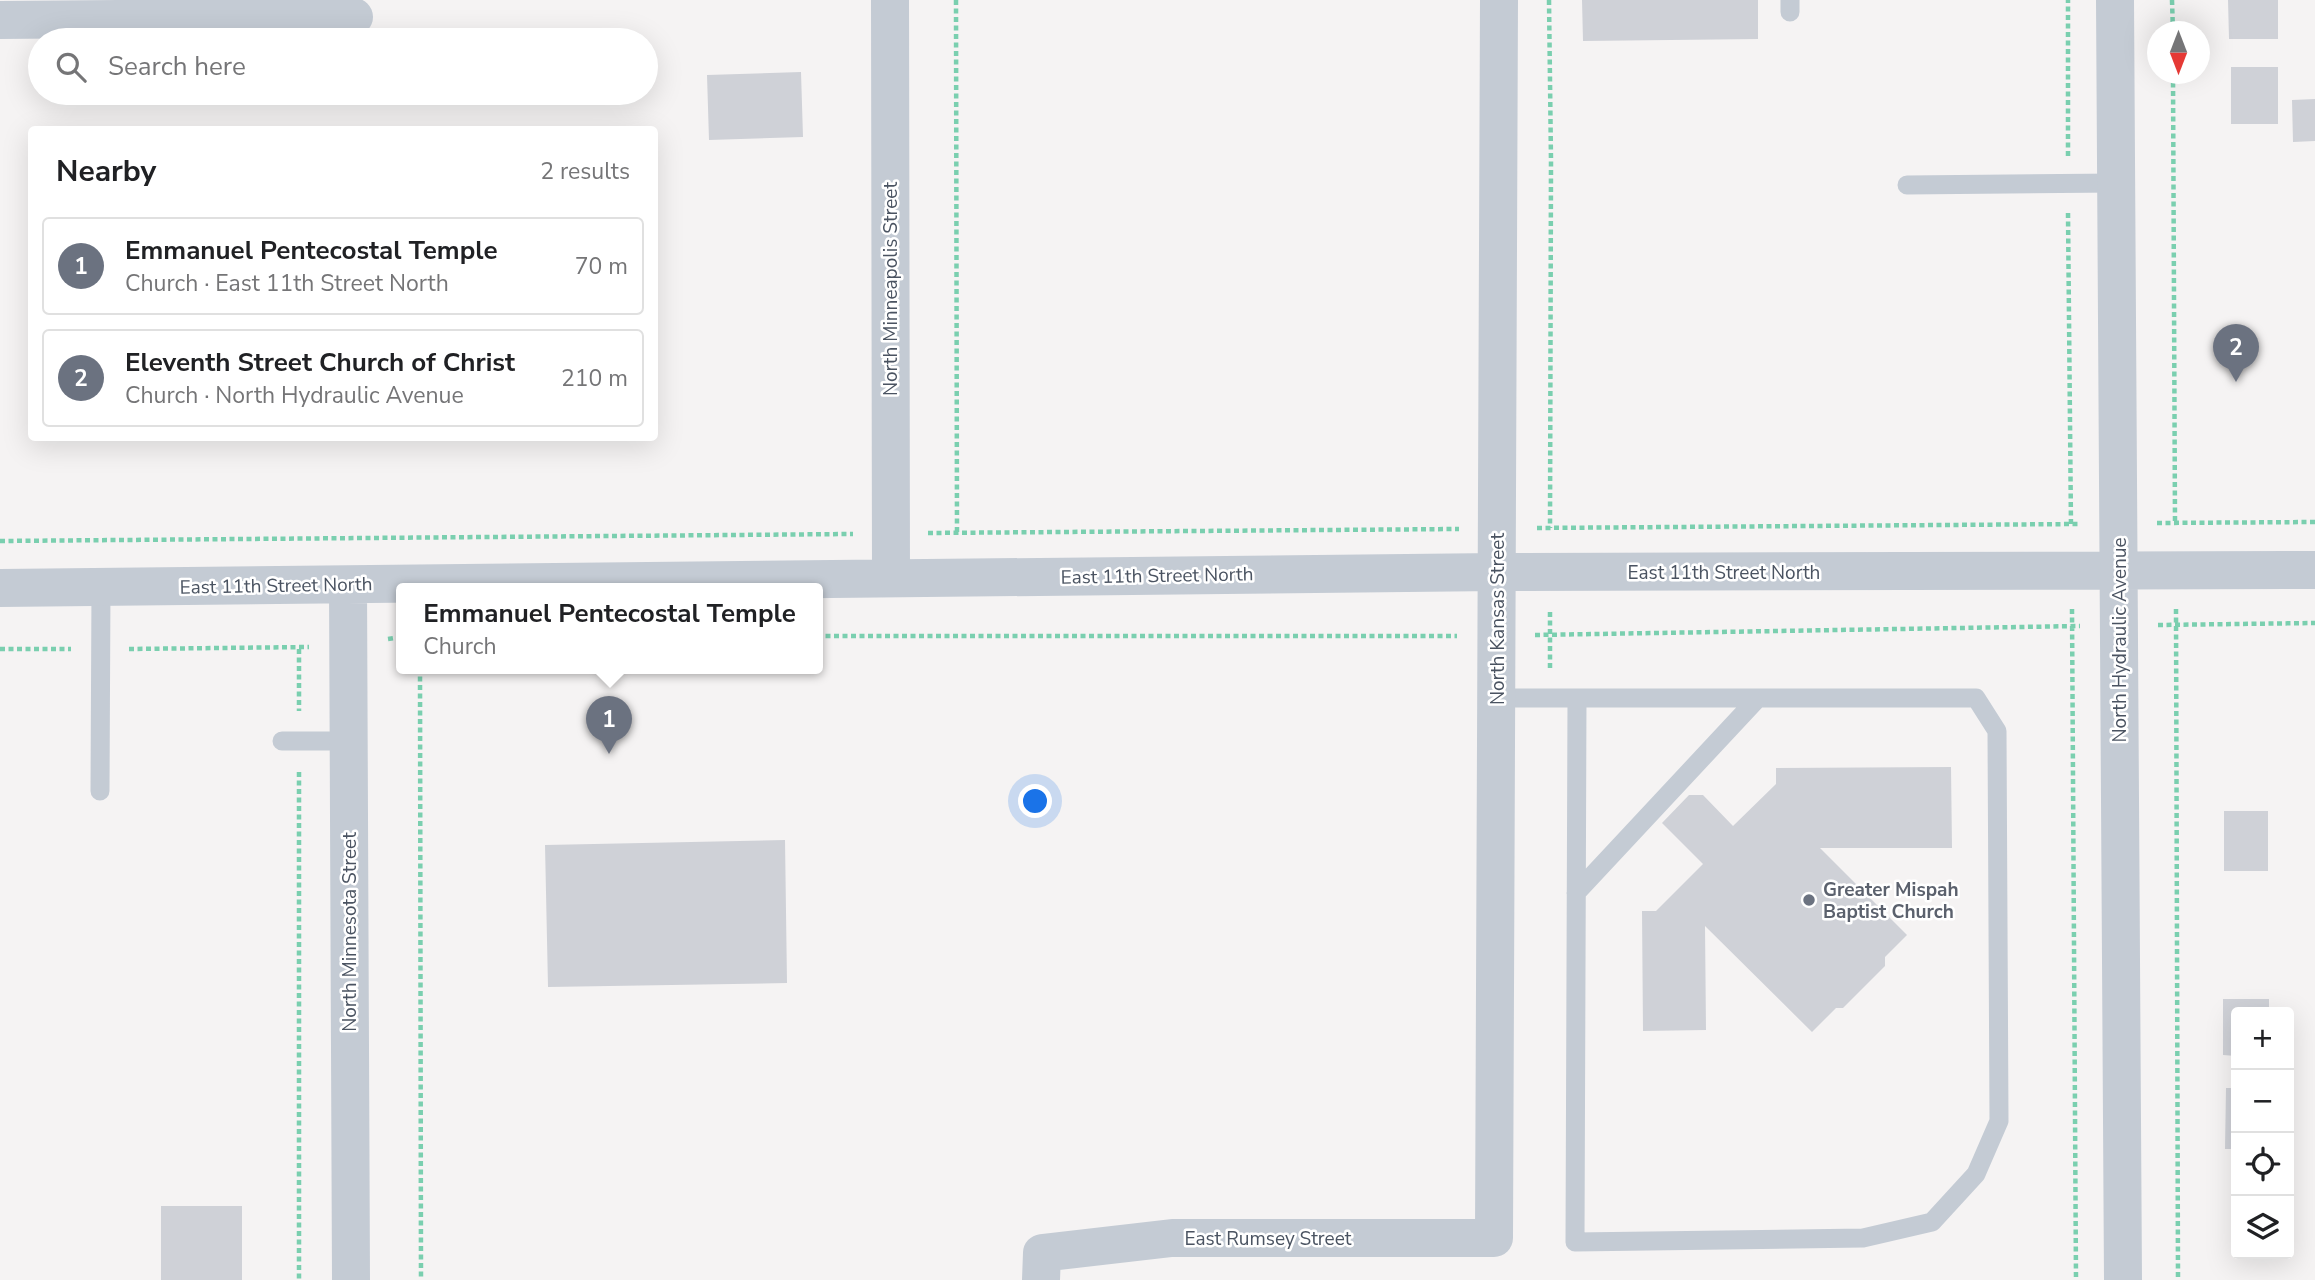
<!DOCTYPE html>
<meta charset="utf-8">
<style>
body{margin:0;font-family:"Nunito Sans",sans-serif;background:#f6f6f6;color:#202124}
.controls{position:absolute;right:21px;bottom:21px;display:grid;overflow:hidden;border-radius:7px;box-shadow:0 7px 28px #0002}
.controls button{width:63px;height:63px;display:grid;place-items:center;padding:0;border:0;border-bottom:2px solid #e0e0e0;background:#fff;color:#202124;font:35px sans-serif}
.compass{position:absolute;left:2147px;top:21px;width:63px;height:63px;border-radius:50%;background:#fff;box-shadow:0 7px 28px #0002;rotate:180deg}
.you{position:absolute;left:1036px;top:802px;width:24px;height:24px;margin:-18px;border:5px solid #fff;border-radius:50%;background:#1a73e8;box-shadow:0 0 0 10px #1a73e833}
.badge{display:grid;place-items:center;width:46px;height:46px;border-radius:50%;background:#1b5de7;color:#fff;font-size:23px;font-weight:700}
.pin{position:absolute;translate:-50% -58px;filter:drop-shadow(0 2px 4px #0008)}
.pin::after{content:'';position:absolute;top:37px;width:24px;height:21px;background:inherit;clip-path:polygon(0 0,100% 0,50% 100%)}
.popup{position:absolute;left:396px;top:583px;width:427px;height:91px;box-sizing:border-box;display:grid;place-content:center;border-radius:7px;background:#fff;filter:drop-shadow(0 2px 5px #0005);font-size:23px;white-space:nowrap;color:#757577}
.popup b{font-size:26px;color:#202124}
.popup::after{content:'';position:absolute;left:50%;top:100%;margin-left:-14px;border:14px solid transparent;border-top-color:#fff}
.list{margin:0;padding:0;list-style:none}
h2{display:flex;justify-content:space-between;align-items:center;height:91px;margin:0;padding:0 28px;font-size:30px}
h2 small{font-size:23px;font-weight:400;color:#757577}
.list li{display:grid;grid-template-columns:46px 1fr auto;gap:21px;align-items:center;box-sizing:border-box;height:98px;margin:0 14px 14px;padding:0 14px;border:2px solid #e0e0e0;border-radius:7px}
.list b{display:block;font-size:26px;white-space:nowrap}
.list p{margin:0;font-size:23px;white-space:nowrap;color:#757577}
.list em{font-size:23px;font-style:normal;color:#757577}
.icon{flex:none;width:38px;height:38px;fill:none;stroke:currentColor;stroke-width:2;stroke-linecap:round;stroke-linejoin:round}
.map{position:relative;flex:none;width:2315px;height:1280px;overflow:hidden}
.search{position:absolute;background:#fff;box-shadow:0 7px 28px #0002;left:28px;top:28px;width:630px;height:77px;display:flex;align-items:center;gap:18px;box-sizing:border-box;padding:0 24px;border-radius:38px;color:#757577;font-size:26px}
.panel{position:absolute;background:#fff;box-shadow:0 7px 28px #0002;left:28px;top:126px;width:630px;height:315px;border-radius:7px}
.map>svg:first-child{display:block}
.building{fill:#cfd1d7}
.lines{fill:none;stroke-linecap:round;stroke-linejoin:round}
.path{stroke:#7acfaf;stroke-width:4.5;stroke-dasharray:5 3.5;stroke-linecap:butt}
.lane{stroke:#c4cbd4;stroke-width:19}
.street{stroke:#c4cbd4;stroke-width:38}
.worship-dot{fill:#6b7280;stroke:#fff;stroke-width:2.5}
.labels{text-anchor:middle;stroke-width:5;stroke-linejoin:round;paint-order:stroke}
.street-label{font-size:19px;fill:#4a5361;stroke:#fff}
.worship-label{font-size:19px;font-weight:bold;fill:#5b616d;stroke:#fff;text-anchor:start}
</style>
<div class="map">
<svg width="2315" height="1280" viewBox="0 0 2315 1280">
<rect width="100%" height="100%" fill="#f5f3f3"/>
<path class="building" d="M1582 0H1758V39L1583 41Z
M2228 0H2278V39H2229Z
M2231 67H2278V124H2231Z
M801 72 803 137 709 140 707 75Z
M2315 99V141L2293 142 2292 100Z
M1951 767 1952 848H1820L1907 935 1885 957V966L1843 1008H1836L1812 1032 1705 926 1706 1030 1643 1031 1642 911H1656L1703 864 1662 823 1689 795H1703L1733 826 1776 784V768Z
M2224 811H2268V871H2224Z
M785 840 787 983 548 987 545 845Z
M2223 999H2269V1012H2236V1056L2223 1055Z
M2226 1088H2236V1149H2225Z
M161 1206H242V1280H161Z"/>
<g class="lines">
<path class="path" d="M956 0 957 533
M1549 0 1551 161 1550 528
M2172 0 2173 32
M2173 74 2175 523
M2068 156V0
M2068 213 2071 527
M2157 523 2315 522
M1537 528 2078 524
M928 533 1459 529
M0 541 853 534
M2072 609 2076 1280
M2176 609 2178 1280
M2158 625 2315 623
M1535 635 2080 626
M817 636H1457
M388 639 401 637
M0 649H71
M129 649 309 647
M299 649V711
M420 668 421 1280
M1550 668V610
M299 772V1280"/>
<path class="lane" d="M1790 12V0
M1907 185 2116 183
M1496 698H1976L1997 731 1999 1121 1976 1174 1932 1222 1863 1238 1575 1242 1577 698
M282 741H348
M100 791 101 587
M1576 893 1758 698"/>
<path class="street" d="M890 0 891 578
M2115 0 2123 1280
M0 20 354 17
M348 585 351 1280
M0 588 1497 572 2315 570
M1041 1280 1042 1253 1172 1238H1494L1499 0"/>
</g>
<circle class="worship-dot" cx="1809" cy="900" r="7"/>
<g class="labels">
<g class="street-label">
<text transform="translate(890 289) rotate(-90)" y="7">North Minneapolis Street</text>
<text x="1724" y="579">East 11th Street North</text>
<text transform="translate(1157 575) rotate(-1)" y="7">East 11th Street North</text>
<text transform="translate(276 585) rotate(-1)" y="7">East 11th Street North</text>
<text transform="translate(1497 619) rotate(-90)" y="7">North Kansas Street</text>
<text transform="translate(2119 640) rotate(-90)" y="7">North Hydraulic Avenue</text>
<text transform="translate(349 932) rotate(-90)" y="7">North Minnesota Street</text>
<text x="1268" y="1245">East Rumsey Street</text>
</g>
<g class="worship-label">
<text x="1823" y="896">Greater Mispah<tspan x="1823" dy="22">Baptist Church</tspan></text>
</g>
</g>
</svg>
<div class="controls">
<button>+</button>
<button>−</button>
<button><svg class="icon" aria-label="locate" viewBox="0 0 24 24"><circle cx="12" cy="12" r="6"/><path d="M12 2v4M12 18v4M2 12h4M18 12h4"/></svg></button>
<button><svg class="icon" aria-label="layers" viewBox="0 0 24 24"><path d="M12 4l9 5-9 5-9-5zM3 14l9 5 9-5"/></svg></button>
</div>
<svg class="compass" viewBox="-18 -18 36 36"><path d="M0-13l5 13h-10z" fill="#e53935"/><path d="M0 13l5-13h-10z" fill="#757577"/></svg>
<div class="you"></div>
<div class="pin badge" style="left:609px;top:754px;background:#6b7280">1</div>
<div class="popup"><b>Emmanuel Pentecostal Temple</b>Church</div>
<div class="pin badge" style="left:2236px;top:382px;background:#6b7280">2</div>
<div class="search"><svg class="icon" aria-label="search" viewBox="0 0 24 24"><circle cx="10" cy="10" r="6"/><path d="M15 15l6 6"/></svg>Search here</div>
<section class="panel">
<h2>Nearby<small>2 results</small></h2>
<ul class="list">
<li><span class="badge" style="background:#6b7280">1</span><div><b>Emmanuel Pentecostal Temple</b><p>Church · East 11th Street North</p></div><em>70 m</em></li>
<li><span class="badge" style="background:#6b7280">2</span><div><b>Eleventh Street Church of Christ</b><p>Church · North Hydraulic Avenue</p></div><em>210 m</em></li>
</ul>
</section>
</div>
